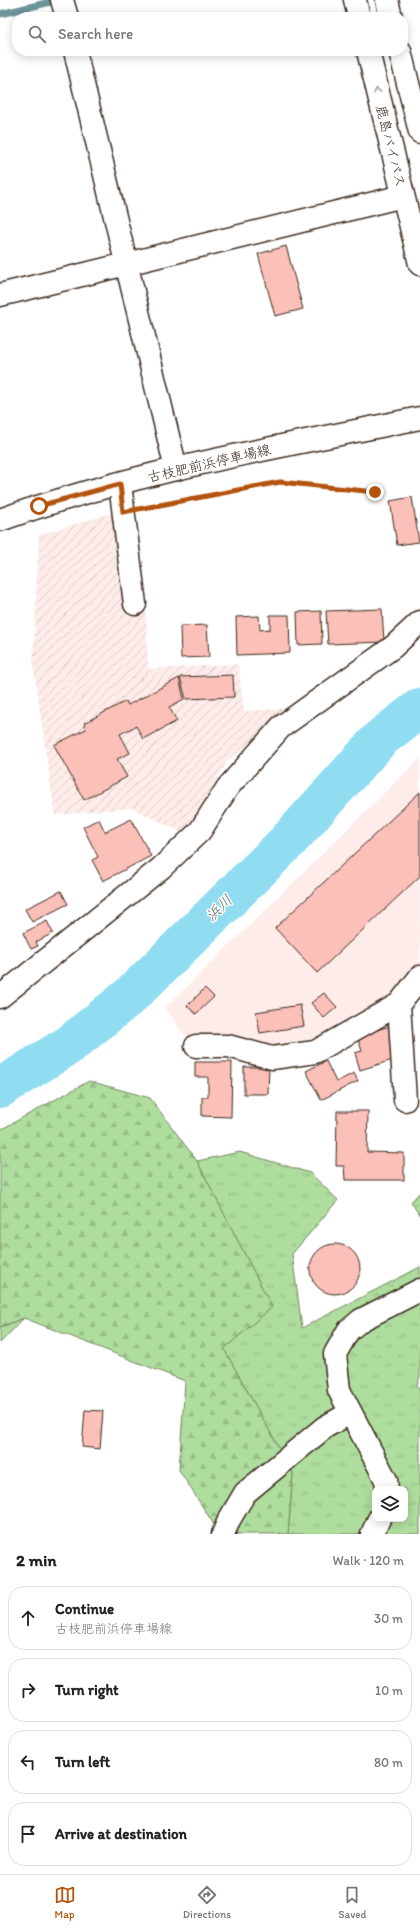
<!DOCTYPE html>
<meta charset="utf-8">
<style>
body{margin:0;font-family:Itim,"Klee One",sans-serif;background:#f2f2f2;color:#222}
.controls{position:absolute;right:12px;bottom:12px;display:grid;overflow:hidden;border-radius:8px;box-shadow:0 2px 10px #0003}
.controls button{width:36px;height:36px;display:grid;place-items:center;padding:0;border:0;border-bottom:1px solid #e0e0e0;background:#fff;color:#222;font:20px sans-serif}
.stop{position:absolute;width:12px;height:12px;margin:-9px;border:3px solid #b45309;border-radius:50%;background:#fff}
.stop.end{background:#b45309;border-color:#fff;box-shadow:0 1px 4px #0008}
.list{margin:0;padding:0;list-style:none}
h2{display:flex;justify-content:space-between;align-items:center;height:52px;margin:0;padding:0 16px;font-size:17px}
h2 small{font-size:13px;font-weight:400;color:#767676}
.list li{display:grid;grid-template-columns:26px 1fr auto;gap:12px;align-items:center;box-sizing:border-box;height:64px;margin:0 8px 8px;padding:0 8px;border:1px solid #e0e0e0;border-radius:16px}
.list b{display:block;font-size:15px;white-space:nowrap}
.list p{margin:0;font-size:13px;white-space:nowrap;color:#767676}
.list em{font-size:13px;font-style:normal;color:#767676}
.icon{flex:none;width:22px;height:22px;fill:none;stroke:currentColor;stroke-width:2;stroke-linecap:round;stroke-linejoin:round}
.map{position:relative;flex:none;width:420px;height:1534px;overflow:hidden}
.search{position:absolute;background:#fff;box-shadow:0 2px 10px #0003;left:12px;right:12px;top:12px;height:44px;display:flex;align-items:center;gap:10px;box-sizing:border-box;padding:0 14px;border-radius:16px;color:#767676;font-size:15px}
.sheet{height:340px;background:#fff}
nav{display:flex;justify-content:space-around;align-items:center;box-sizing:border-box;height:56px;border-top:1px solid #e0e0e0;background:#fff;font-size:11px;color:#767676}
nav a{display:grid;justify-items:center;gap:2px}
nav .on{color:#b45309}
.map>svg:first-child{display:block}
.built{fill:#feecea}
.industrial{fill:url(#industrial-furrows)}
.grass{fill:url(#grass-tufts);stroke:#74845e;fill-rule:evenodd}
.forest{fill:url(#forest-firs);stroke:#74845e}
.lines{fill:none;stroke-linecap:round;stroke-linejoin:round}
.stream{stroke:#6e959c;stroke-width:7}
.river{stroke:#90dcf0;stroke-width:40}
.building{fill:#fbc0b8;stroke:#3b2a1e}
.minor-casing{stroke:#3b2a1e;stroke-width:25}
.secondary-casing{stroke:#3b2a1e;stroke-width:25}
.trunk-casing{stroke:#3b2a1e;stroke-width:25}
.path{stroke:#3b2a1e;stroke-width:2.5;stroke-dasharray:3 3;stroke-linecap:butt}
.minor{stroke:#fff;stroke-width:22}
.secondary{stroke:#fff;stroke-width:22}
.trunk{stroke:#fff;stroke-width:22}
.oneway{stroke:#a79f9a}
.route{stroke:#b45309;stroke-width:5}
.labels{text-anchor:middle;stroke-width:3;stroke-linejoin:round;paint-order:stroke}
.street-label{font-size:14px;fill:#3b2a1e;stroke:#fff}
.water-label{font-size:15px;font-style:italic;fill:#545f5d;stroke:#fff}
</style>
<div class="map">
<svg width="420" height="1534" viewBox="0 0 420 1534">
<defs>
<pattern id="industrial-furrows" width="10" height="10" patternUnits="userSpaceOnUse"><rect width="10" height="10" fill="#feecea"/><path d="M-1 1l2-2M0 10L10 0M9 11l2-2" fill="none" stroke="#dbcbc8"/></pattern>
<pattern id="grass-tufts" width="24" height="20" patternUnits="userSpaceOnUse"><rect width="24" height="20" fill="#aedd9d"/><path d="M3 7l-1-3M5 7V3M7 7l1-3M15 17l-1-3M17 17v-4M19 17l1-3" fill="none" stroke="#97be87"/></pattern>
<pattern id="forest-firs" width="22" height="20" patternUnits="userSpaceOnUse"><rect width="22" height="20" fill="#aedd9d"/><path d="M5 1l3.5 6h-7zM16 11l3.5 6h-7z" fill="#97be87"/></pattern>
</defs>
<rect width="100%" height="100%" fill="#fff"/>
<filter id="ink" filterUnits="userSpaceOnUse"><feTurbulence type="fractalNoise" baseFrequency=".025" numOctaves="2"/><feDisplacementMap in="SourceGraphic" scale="8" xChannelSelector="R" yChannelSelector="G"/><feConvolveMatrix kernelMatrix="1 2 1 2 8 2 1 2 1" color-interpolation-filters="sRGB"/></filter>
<g filter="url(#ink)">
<path class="built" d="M420 758V969L400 994 312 1039 266 1050 225 1038 186 1037 165 1008Z"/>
<path class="industrial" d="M131 507 146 609 148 669 238 664 244 711 295 708 227 761 187 835 132 808 55 815 33 663 39 535Z"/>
<path class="grass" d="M240 1152 310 1173 338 1200 292 1254 302 1328 420 1267V1377L417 1386 420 1391V1534H288L293 1473 223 1348 271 1307 197 1161ZM375 1489H405V1519H375Z
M420 1192V1216L411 1202Z
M24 1318 0 1343V1327Z"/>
<path class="forest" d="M89 1081 150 1098 197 1161 272 1307 224 1349 293 1473 288 1534H220L179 1470 185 1381 24 1318 0 1327V1130Z"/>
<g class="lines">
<path class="stream" d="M0 14 59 0"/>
<path class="river" d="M0 1088 69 1045 130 996 287 842 381 738 420 708"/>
</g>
<path class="building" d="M286 246 303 309 275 316 258 254Z
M412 497 419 542 397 545 390 501Z
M382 609 384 642 328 644 326 611Z
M321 611 322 644 298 645 297 612Z
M270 615H289L290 653 237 655 236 617 259 616 260 630 270 629Z
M207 625 209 657 181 658 180 626Z
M233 675 234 697 186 699 180 677Z
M179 678 184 699 169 707 177 721 143 739 136 726 120 734 130 753 117 759 127 777 84 800 54 745 86 729 84 723 126 701 128 705Z
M420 792V876L317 973 275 928Z
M99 819 105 832 131 819 151 856 103 881 92 860 98 857 83 827Z
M61 891 68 904 32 922 25 909Z
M47 921 53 933 36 942 38 946 31 949 23 933Z
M205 988 214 997 196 1014 187 1006Z
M324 993 337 1007 324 1018 311 1003Z
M300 1005 304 1026 260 1033 256 1012Z
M390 1026 396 1059 360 1070 355 1053 362 1051 357 1036Z
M326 1061 336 1082 354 1073 358 1081 321 1100 306 1071Z
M195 1062H232L231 1117 202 1116V1097H208V1077H195Z
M244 1067H269L268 1094H244Z
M337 1111H368L367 1152 404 1153V1180H345L344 1166H336Z
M310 1269a25 25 0 1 1 50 0a25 25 0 1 1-50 0Z
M85 1410 103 1411 100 1449 82 1447Z"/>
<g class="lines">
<defs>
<path id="minor" d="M62 0 67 17
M75 51 176 469
M0 295 403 196
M120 484 135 604
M0 997 161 868 200 831 228 787 281 727 393 647 420 622
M399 1004 420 977
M196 1046H228L272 1058 315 1052 399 1004 405 1100
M387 1489 386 1480 339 1390 335 1354 348 1331 361 1320 420 1290
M223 1534 229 1520 245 1493 325 1427 350 1413
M372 1534 379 1519"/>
<path id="secondary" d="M0 520C136 471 279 447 420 418"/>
<path id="trunk" d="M355 0 359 17
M387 0 391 17
M368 51 420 264
M400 51 420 132"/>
</defs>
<use href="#minor" class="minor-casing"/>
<use href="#secondary" class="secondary-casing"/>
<use href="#trunk" class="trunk-casing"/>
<path class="path" d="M145 508 280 482 375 492"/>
<use href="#minor" class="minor"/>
<use href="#secondary" class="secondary"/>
<use href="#trunk" class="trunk"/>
</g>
<defs><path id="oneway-chevron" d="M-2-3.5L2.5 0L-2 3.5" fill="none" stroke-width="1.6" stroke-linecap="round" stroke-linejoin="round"/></defs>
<use class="oneway" href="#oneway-chevron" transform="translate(377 91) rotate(-104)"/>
</g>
<g class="lines" filter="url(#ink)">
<path class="route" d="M39 506 120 484 123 512 280 482 375 492"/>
</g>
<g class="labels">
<g class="street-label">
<text transform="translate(391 146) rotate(76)" y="5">鹿島バイパス</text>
<text transform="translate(209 463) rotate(-13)" y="5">古枝肥前浜停車場線</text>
</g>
<g class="water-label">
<text transform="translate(219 908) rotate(-44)" y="5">浜川</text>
</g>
</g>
</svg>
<div class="controls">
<button><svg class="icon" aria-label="layers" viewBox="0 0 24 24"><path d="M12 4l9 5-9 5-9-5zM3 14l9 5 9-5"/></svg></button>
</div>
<div class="stop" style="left:39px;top:506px"></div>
<div class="stop end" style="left:375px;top:492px"></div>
<div class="search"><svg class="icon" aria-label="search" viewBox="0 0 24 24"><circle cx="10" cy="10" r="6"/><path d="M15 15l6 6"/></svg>Search here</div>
</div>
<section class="sheet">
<h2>2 min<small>Walk · 120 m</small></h2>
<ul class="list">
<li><svg class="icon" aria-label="ahead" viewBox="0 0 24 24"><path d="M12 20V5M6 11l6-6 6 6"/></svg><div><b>Continue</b><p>古枝肥前浜停車場線</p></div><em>30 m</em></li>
<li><svg class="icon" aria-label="right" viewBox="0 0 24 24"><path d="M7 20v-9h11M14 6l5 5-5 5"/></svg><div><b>Turn right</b></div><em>10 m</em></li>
<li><svg class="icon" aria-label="left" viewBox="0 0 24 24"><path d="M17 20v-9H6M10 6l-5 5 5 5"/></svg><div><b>Turn left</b></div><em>80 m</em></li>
<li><svg class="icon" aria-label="arrive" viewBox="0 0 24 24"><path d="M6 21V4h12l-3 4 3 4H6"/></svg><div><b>Arrive at destination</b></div></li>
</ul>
</section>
<nav>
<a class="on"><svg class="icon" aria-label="map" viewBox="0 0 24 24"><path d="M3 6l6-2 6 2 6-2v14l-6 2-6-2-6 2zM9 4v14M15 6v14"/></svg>Map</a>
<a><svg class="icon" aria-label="directions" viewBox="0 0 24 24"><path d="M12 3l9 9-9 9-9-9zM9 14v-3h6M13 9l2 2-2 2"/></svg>Directions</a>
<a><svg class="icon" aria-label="saved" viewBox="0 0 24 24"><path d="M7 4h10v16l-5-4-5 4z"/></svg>Saved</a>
</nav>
